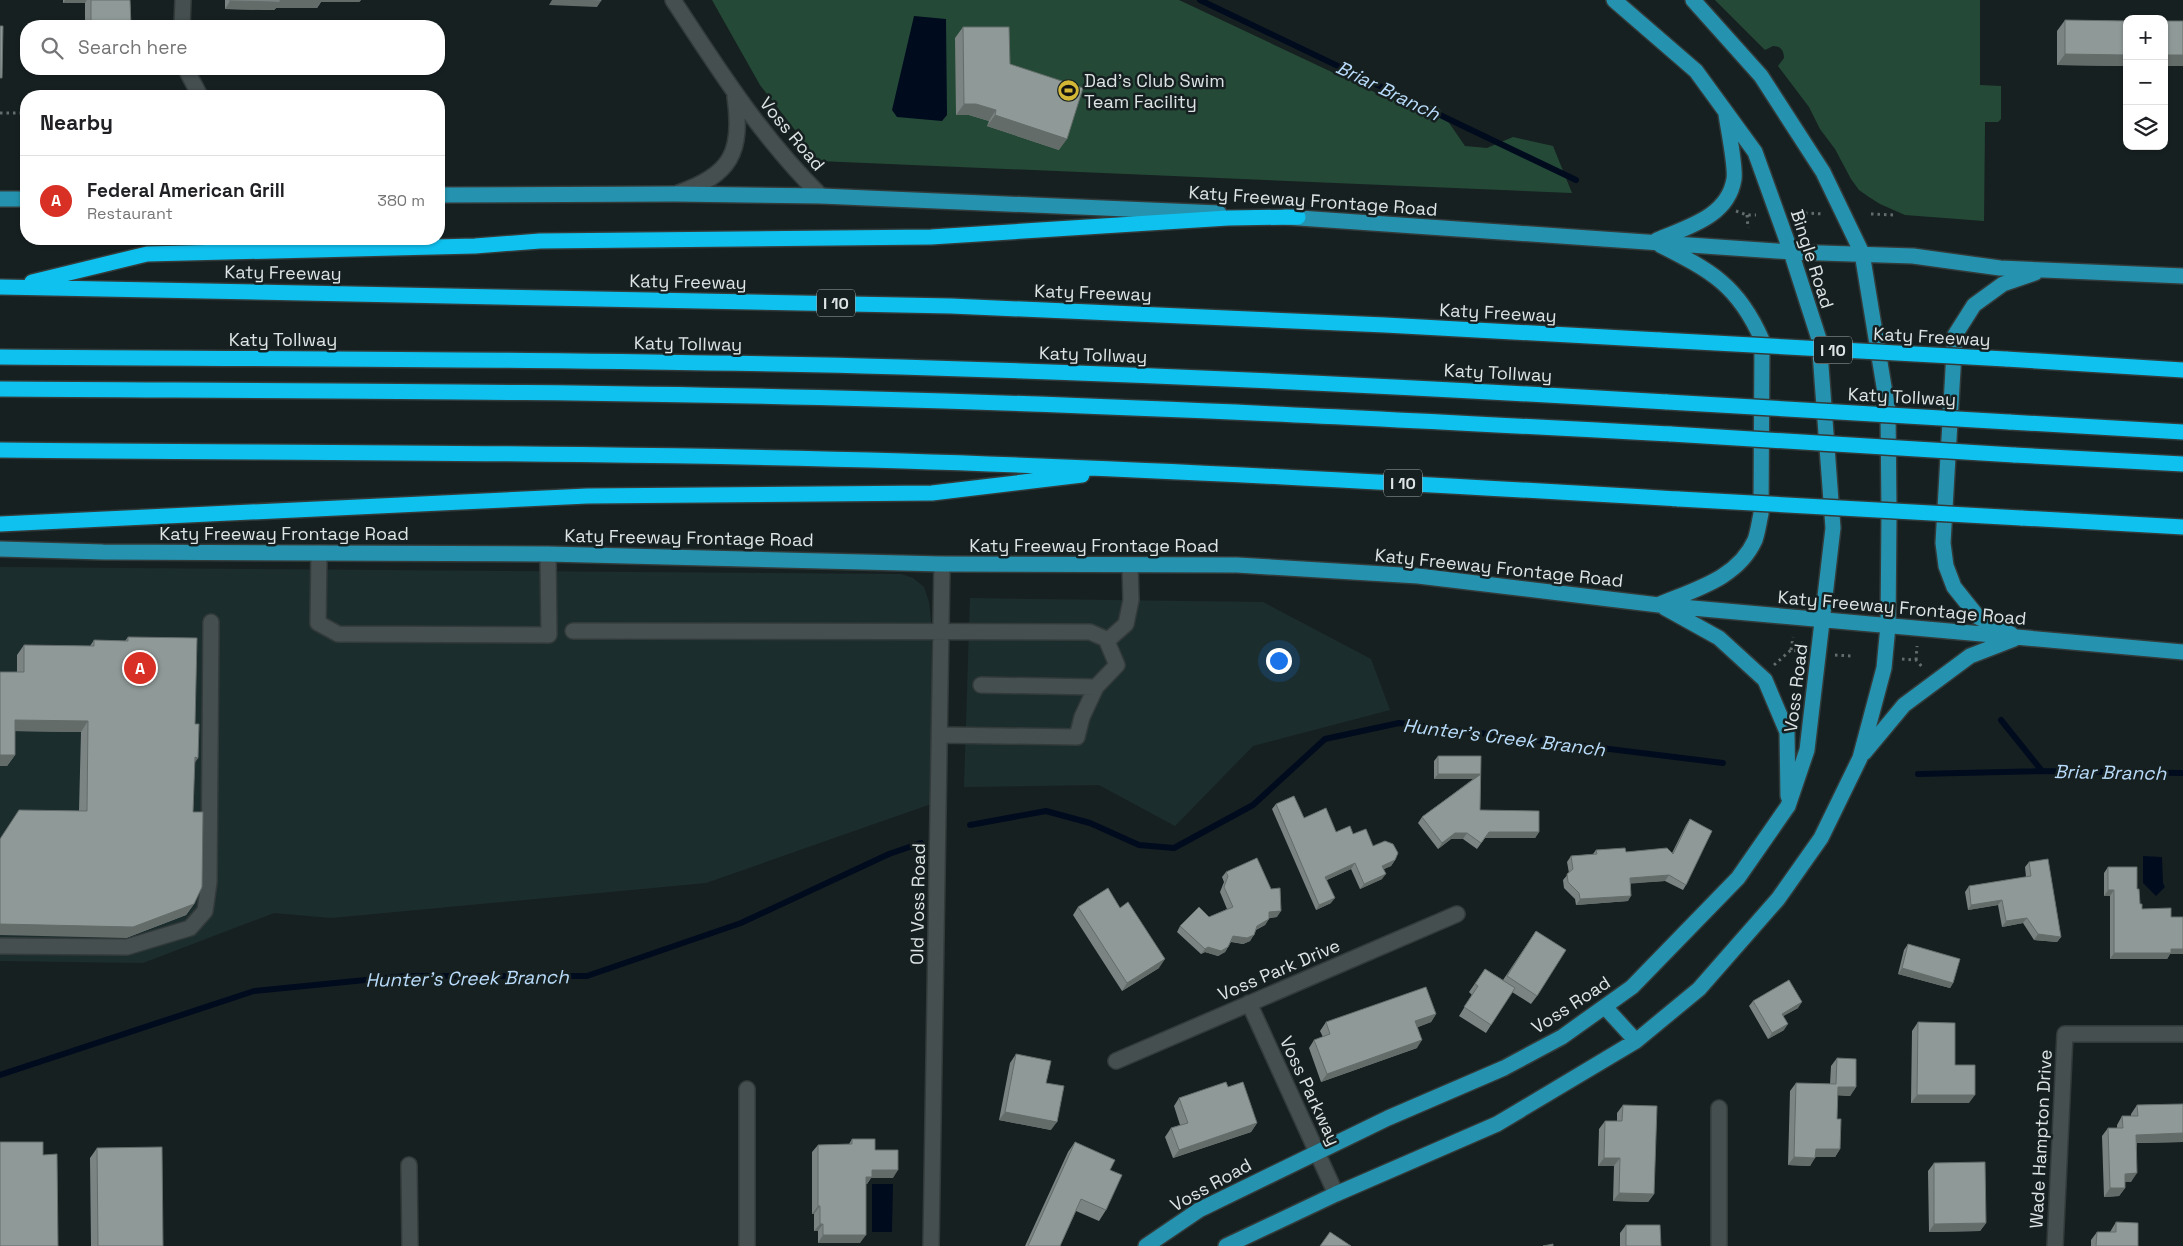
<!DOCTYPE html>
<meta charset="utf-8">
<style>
body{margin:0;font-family:"Space Grotesk",sans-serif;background:#f2f2f2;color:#202124}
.controls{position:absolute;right:15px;top:15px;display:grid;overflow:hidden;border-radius:10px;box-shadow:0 1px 4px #0004}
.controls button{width:45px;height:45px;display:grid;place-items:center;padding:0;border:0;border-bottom:1px solid #e0e0e0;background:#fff;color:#202124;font:25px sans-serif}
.you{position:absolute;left:1278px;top:660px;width:18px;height:18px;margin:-12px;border:4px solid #fff;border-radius:50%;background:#1a73e8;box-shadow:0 0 0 8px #1a73e833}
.badge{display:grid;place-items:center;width:32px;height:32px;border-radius:50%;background:#d93025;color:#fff;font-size:16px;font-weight:700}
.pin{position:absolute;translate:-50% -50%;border:2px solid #fff;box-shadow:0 1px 5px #0006}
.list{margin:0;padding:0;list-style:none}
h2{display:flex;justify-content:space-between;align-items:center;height:65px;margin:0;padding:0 20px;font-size:21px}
h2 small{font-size:16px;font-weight:400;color:#757577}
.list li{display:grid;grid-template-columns:32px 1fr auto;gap:15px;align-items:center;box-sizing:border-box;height:90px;padding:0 20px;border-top:1px solid #e0e0e0}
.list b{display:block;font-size:19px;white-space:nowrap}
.list p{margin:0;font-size:16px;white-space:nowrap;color:#757577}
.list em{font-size:16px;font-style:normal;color:#757577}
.icon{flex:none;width:28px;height:28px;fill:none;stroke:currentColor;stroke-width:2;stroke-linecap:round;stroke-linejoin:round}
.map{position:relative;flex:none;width:2183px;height:1246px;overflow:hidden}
.search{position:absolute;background:#fff;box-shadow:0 1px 4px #0004;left:20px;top:20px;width:425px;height:55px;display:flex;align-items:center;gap:12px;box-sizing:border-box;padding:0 18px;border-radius:20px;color:#757577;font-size:19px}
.panel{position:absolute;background:#fff;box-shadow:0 1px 4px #0004;left:20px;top:90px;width:425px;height:155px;border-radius:20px}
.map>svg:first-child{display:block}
.built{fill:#1c2d2e}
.green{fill:#244a37}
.water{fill:#000b1e}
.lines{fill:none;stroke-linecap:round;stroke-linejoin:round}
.stream{stroke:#000b1e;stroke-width:6}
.minor-casing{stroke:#333a3a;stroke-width:18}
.major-casing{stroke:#333a3a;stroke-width:18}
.highway-casing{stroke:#333a3a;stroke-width:18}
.path{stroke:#646c6c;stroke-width:3;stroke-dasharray:2.5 4;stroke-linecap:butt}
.minor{stroke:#454f50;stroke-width:15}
.major{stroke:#2593af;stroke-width:15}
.highway{stroke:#0fc1ef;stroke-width:15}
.highway-bridge-casing{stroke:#333a3a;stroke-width:18;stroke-linecap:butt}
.highway-bridge{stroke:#0fc1ef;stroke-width:15}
.wall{fill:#7b8483}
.shaded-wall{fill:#646c6a}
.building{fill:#8f9a98;stroke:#646c6a}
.labels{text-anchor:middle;stroke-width:5;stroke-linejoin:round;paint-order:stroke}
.shield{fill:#172021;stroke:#a2a9aa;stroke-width:1}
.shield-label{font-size:16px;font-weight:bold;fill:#dee4e4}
.poi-label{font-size:18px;fill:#dee4e4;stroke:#172021;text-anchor:start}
.street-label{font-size:18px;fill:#dee4e4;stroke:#172021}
.water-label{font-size:19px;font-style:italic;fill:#b9dcfb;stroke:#172021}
</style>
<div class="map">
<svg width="2183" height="1246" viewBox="0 0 2183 1246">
<rect width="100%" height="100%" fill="#172021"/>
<path class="built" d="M0 567 901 574 913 578 924 587 929 602 931 620 934 803 706 883 331 918 274 913 143 963 0 961Z
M970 598 1263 602 1371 659 1390 710 1253 746 1175 826 1099 785 964 787Z"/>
<path class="green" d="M712 0H1179L1387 98 1438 107 1465 146 1487 148 1513 137 1553 146 1572 193 819 161 760 85Z
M1715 0H1980V85L2001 86V119L1998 122H1985L1984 221 1905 215 1880 204 1869 197 1859 190 1851 179 1835 149 1820 129 1809 107 1778 66 1784 58C1784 51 1781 46 1773 46L1765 50Z"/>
<path class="water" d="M914 16 946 19 947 115 942 121 897 117 892 110Z
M2143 856 2162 857 2163 883 2165 887 2156 896 2143 883Z
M872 1184H893L892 1232H872Z"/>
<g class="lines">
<path class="stream" d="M1200 0 1576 180
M2001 720 2042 771 2183 773
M1918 774 2042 771
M970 825 1046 811 1090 823 1139 845 1174 848 1253 805 1325 739 1399 723 1723 763
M0 1075 254 991 406 976H587L741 923 889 854 921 843"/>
<defs>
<path id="minor" d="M673 0C718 69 762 138 821 196
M182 26 183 0
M186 69 200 96
M678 193C731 175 743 152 735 97
M319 553 318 623 338 634 549 635 548 554
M573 631 1090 632 1106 639 1117 665 1096 687 1082 717 1077 737 940 735
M1107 641 1126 624 1131 600 1130 565
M981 685 1096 687
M0 946 127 947 190 928 205 911 209 882 211 622
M1249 1003 1336 1194
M1116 1061 1457 914
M747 1089V1246
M1719 1108V1246
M409 1165 410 1246
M931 1246 942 564
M2055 1246 2065 1034H2183"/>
<path id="major" d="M439 195 675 194 821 196 1219 213
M0 199H26
M1285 217 1791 252 1913 256 2000 268 2183 276
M1657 240C1687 227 1728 217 1734 179 1736 167 1728 129 1726 114
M1660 245C1711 271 1738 285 1762 340L1761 514C1759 522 1758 532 1755 540 1738 578 1696 589 1660 604
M0 549 103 552 548 554 942 564 1237 565 1418 576 1659 605 2183 652
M1665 608 1719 638 1765 680 1787 732 1788 796
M2011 634 1978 617 1954 587 1946 566 1943 543 1955 335 1974 305 2003 284 2035 273
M1864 753 1904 705 1970 656 2014 639
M1605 1007 1636 1041
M1146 1246 1199 1210 1388 1118 1504 1068 1562 1037 1632 987 1738 878 1788 806 1807 750 1833 528 1819 339 1791 252 1755 152 1696 71 1614 0
M1226 1246 1336 1194 1497 1124 1636 1041 1699 989 1778 899 1821 838 1860 758 1884 668 1888 626 1889 513 1888 411 1862 253 1823 172 1761 76 1693 0"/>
<path id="highway" d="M32 282 147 254 475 246 540 241 931 237 1228 218 1298 217
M0 287 951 306 1385 325 1660 340
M0 357C288 359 576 359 863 366 1132 373 1399 386 1667 402
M2006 359 2183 370
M0 389C291 391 583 391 874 399 1140 406 1405 420 1671 434
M2009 422 2183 432
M0 450C301 453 602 452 903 461 1162 469 1420 484 1679 499
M2014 455 2183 464
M2021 518 2183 527
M0 524 587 496 932 493 1082 475"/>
</defs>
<use href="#minor" class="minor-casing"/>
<use href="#major" class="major-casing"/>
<use href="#highway" class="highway-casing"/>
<path class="path" d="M0 113H26
M1736 211 1747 215H1756
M1805 213 1824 214
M1871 214 1895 215
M1747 215 1748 228
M1791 650 1793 637
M1835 655 1852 656
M1902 659 1916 660 1924 669
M1916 660 1917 646
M1774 665 1791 650 1803 652"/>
<use href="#minor" class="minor"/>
<use href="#major" class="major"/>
<use href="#highway" class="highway"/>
<defs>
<path id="highway-bridge" d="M1660 340 2006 359
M1667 402 2009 422
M1671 434 2014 455
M1679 499 2021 518"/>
</defs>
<use href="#highway-bridge" class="highway-bridge-casing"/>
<use href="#highway-bridge" class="highway-bridge"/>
</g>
<path class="wall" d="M46 0H130L131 26H85V3H63V0Z
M225 0H361L359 2H321L317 8H276L274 10 225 9Z
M2065 20 2127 21V66L2057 65V31Z
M963 27 1010 64 1059 150 987 126 989 121 969 115H956L955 38Z
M128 637 195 724 198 758 194 763 193 812 194 904 186 915 126 938 79 811 81 732 15 731V755L7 766H0V672H17V655L24 645 90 646 94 640 125 641Z
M1438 756H1481L1480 810 1539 832 1535 838H1485L1477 849 1463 839H1451L1438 849 1418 823 1422 817 1473 779H1434V761Z
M1276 804 1304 818 1336 832 1353 834 1395 860 1391 866 1384 869 1382 879 1360 889 1351 869 1327 880 1331 903 1316 910 1272 809Z
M1690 819 1686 885 1683 890 1665 881 1631 883 1628 901 1576 905 1575 899 1564 888 1563 880 1569 873 1567 862 1571 856 1593 854 1596 850 1626 852 1672 853 1686 825Z
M2029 862 2061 937 2057 942 2034 940 2023 923 2002 927 1998 905 1968 910 1965 892 1969 886 2026 877 2025 867Z
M2108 867 2137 889 2140 904 2142 909 2170 954 2167 959H2110V896H2104V873Z
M1226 872 1277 917 1269 918 1265 925 1256 930 1250 941 1243 944 1231 942 1225 952 1218 956 1205 952 1201 954 1177 932 1180 926 1209 917 1227 909 1220 892 1224 882 1222 877Z
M1078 907 1159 968 1122 991 1073 915Z
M1536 931 1537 996 1531 1004 1512 992 1486 1033 1459 1016 1472 995 1469 992 1485 969 1503 980Z
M1908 944 1953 983 1950 988 1898 974 1904 950Z
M1753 1001 1798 1008 1783 1016 1784 1030 1768 1039 1749 1006Z
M1436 1014 1431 1022 1418 1027 1417 1048 1321 1082 1309 1048 1314 1040 1323 1037 1320 1031 1326 1022Z
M1918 1022 1969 1103H1911L1912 1031Z
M1016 1054 1046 1083 1051 1130 999 1120 1010 1063Z
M1837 1058 1856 1087 1850 1096 1837 1095V1119L1840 1149 1835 1157H1815L1810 1166 1788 1165 1790 1091 1796 1083 1830 1084 1831 1066Z
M1228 1087 1257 1123 1251 1132 1173 1158 1165 1137 1171 1128 1180 1125 1174 1106 1179 1098Z
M2183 1104V1142L2137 1143 2131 1182H2125V1188L2119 1196 2104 1197 2102 1136 2108 1128H2117V1125L2122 1116H2131V1114L2137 1105Z
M1623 1105 1654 1194 1648 1202 1613 1201 1614 1166H1598L1599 1129 1605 1121H1617V1113Z
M852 1139 875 1150 893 1178H871L867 1184H866L860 1243H818V1231H814V1214H812V1152L818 1145 849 1144Z
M1075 1142 1110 1170 1106 1210 1099 1221 1076 1211 1060 1246H1025L1068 1152Z
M97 1148 163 1246H91L90 1158Z
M1934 1163 1986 1223 1980 1231 1929 1232 1928 1171Z
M2116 1222 2138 1246H2091V1240L2097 1232H2110Z
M1626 1225 1661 1246H1620V1233Z"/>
<path class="shaded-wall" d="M65 0H87L85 3H63Z
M280 0H361L359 2H321L317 8H276L274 10 225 9 230 1Z
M552 0H572L601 1 597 7 549 5Z
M2065 54 2127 55V66L2057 65Z
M2164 55H2183V66H2164Z
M964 104H976L996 110 989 121 969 115H956Z
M995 115 1067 139 1059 150 987 126Z
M15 720 88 721 81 732 8 731Z
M0 755H15L7 766H0Z
M195 757 198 758 191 768Z
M1438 774H1481L1477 779H1434Z
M1489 832H1539L1535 838H1485Z
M1455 833H1467L1463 839H1451L1438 849 1442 843Z
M1395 860 1391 866 1379 871 1382 866Z
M1355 863 1351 869 1322 882 1325 877Z
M1386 874 1382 879 1360 889 1364 884Z
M1669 875 1665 881 1626 884 1630 878Z
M2108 890H2114L2110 896H2104Z
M1631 896 1628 901 1576 905 1580 899Z
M1335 898 1331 903 1316 910 1319 905Z
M2002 900 1998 905 1968 910 1971 905Z
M194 904 186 915 126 938 0 935V924Z
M1281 911 1277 917 1265 918 1269 912Z
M2027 918 2023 923 2002 927 2006 921Z
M1269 919 1265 925 1253 931 1257 926Z
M2038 934 2061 937 2057 942 2034 940Z
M1254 935 1250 941 1243 944 1229 941 1233 936Z
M1208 947H1228L1225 952 1218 956 1205 952 1201 954 1205 949Z
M2171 949H2183V954H2170L2167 959H2110L2114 953Z
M1165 959 1159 968 1122 991 1127 983Z
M1902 968 1953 983 1950 988 1898 974Z
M1802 1002 1798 1008 1778 1019 1782 1014Z
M1436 1014 1431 1022 1410 1030 1415 1021Z
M1788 1024 1784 1030 1768 1039 1772 1033Z
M1422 1040 1417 1048 1321 1082 1327 1074Z
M1838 1087H1856L1850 1096 1832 1095Z
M1917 1095H1975L1969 1103H1911Z
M1005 1112 1057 1122 1051 1130 999 1120Z
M1257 1123 1251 1132 1173 1158 1179 1150Z
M2183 1133V1142L2131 1143 2136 1135Z
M1816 1149H1840L1835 1157H1810Z
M1794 1157 1815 1158 1810 1166 1788 1165Z
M1604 1158H1620L1614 1166H1598Z
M872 1170H898L893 1178H871L867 1184H860Z
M2137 1173 2131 1182H2119L2125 1174Z
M2110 1188H2125L2119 1196 2104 1197Z
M1619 1193 1654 1194 1648 1202 1613 1201Z
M818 1206H820L814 1214H812Z
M1986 1223 1980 1231 1929 1232 1934 1224Z
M820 1224H823L818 1231H814Z
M823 1235H866L860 1243H818Z"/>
<path class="building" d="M91 0H130L131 26H91Z
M230 0H280V2L230 1Z
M572 0H601V1Z
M2065 20 2127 21V55L2065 54Z
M2164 21H2183V55H2164Z
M0 26H3L2 78H0Z
M963 27H1009L1010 64 1083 88 1067 139 995 115 996 110 976 104H964Z
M128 637 197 638 195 724H199L198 758 195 757 193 812H203L202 887 194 904 133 927 0 924V839L19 810 87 811 88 721 15 720V755H0V672H24V645L94 646V640L128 641Z
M1438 756H1481L1480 810 1539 811V832H1489L1481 843 1467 833H1455L1442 843 1422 817 1481 774H1438Z
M1294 796 1304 818 1326 808 1336 832 1350 826 1353 834 1366 829 1373 846 1385 841 1393 844 1398 853 1395 860 1382 866 1386 874 1364 884 1355 863 1325 877 1335 898 1319 905 1276 804Z
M1690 819 1712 831 1686 885 1669 875 1630 878 1631 896 1580 899 1579 893 1568 882 1567 874 1573 869 1571 856 1597 854 1596 850 1625 848 1626 852 1667 848 1673 854Z
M1257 858 1271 889 1280 888 1281 911 1269 912V919L1257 926 1254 935 1247 938 1233 936 1228 947 1221 951 1208 947 1205 949 1180 926 1199 907 1209 917 1233 907 1224 887 1228 876 1226 872Z
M2048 859 2061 937 2038 934 2027 918 2006 921 2002 900 1971 905 1969 886 2031 876 2029 862Z
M2108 867H2137V889H2139L2140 904H2142V909L2171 908V917H2183V949H2171V953H2114V890H2108Z
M1108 888 1120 908 1128 902 1165 959 1127 983 1078 907Z
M1536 931 1566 950 1537 996 1507 976Z
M1908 944 1960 959 1953 983 1902 968Z
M1485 969 1515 988 1491 1025 1464 1007 1478 986 1475 984Z
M1789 980 1802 1002 1782 1014 1788 1024 1772 1033 1753 1001Z
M1426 987 1436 1014 1415 1021 1422 1040 1327 1074 1314 1040 1330 1034 1326 1022Z
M1918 1022 1955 1023V1065H1975V1095H1917Z
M1016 1054 1051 1061 1046 1083 1064 1086 1057 1122 1005 1112Z
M1837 1058 1856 1059V1087H1838L1837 1119H1841L1840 1149H1816L1815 1158 1794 1157 1796 1083 1836 1084Z
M1226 1082 1228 1087 1243 1082 1257 1123 1179 1150 1171 1128 1188 1123 1179 1098Z
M2183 1104V1133L2136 1135 2137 1173 2125 1174V1188H2110L2108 1128H2123L2122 1116H2138L2137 1105Z
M1623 1105 1657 1106 1654 1194 1619 1193 1620 1158H1604L1605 1121H1622Z
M852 1139H875V1150H898V1170H872V1177H866V1235H823V1224H820V1206H818V1145L852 1144Z
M0 1142H43V1155L57 1154 58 1246H0Z
M1075 1142 1115 1160 1110 1170 1122 1175 1106 1210 1081 1199 1060 1246H1028Z
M162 1147 163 1246H98L97 1148Z
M1985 1162 1986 1223 1934 1224V1163Z
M2116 1222 2138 1223V1246H2096L2097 1232H2116Z
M1626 1225H1660L1661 1246H1626Z
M1330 1232 1351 1246H1320Z
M1553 1244V1246H1543Z"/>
<defs>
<symbol id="stadium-disc" viewBox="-11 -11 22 22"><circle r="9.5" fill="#d3b635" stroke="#172021"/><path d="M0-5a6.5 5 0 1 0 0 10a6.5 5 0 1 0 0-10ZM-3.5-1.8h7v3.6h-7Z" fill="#111"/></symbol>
</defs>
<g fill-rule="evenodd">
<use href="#stadium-disc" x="1056" y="78" width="25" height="25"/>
</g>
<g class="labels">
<g class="shield">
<rect x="817" y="289.5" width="38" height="27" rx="4"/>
<rect x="1814" y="336.5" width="38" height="27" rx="4"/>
<rect x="1384" y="469.5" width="38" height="27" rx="4"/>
</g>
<g class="shield-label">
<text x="836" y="309">I 10</text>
<text x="1833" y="356">I 10</text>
<text x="1403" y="489">I 10</text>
</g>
<g class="poi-label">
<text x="1084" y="87">Dad's Club Swim<tspan x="1084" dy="21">Team Facility</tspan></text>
</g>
<g class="street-label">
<text transform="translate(792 134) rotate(50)" y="6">Voss Road</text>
<text transform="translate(1313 201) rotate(4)" y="6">Katy Freeway Frontage Road</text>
<text transform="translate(1812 259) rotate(72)" y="6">Bingle Road</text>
<text transform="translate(283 273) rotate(1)" y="6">Katy Freeway</text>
<text transform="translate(688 282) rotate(1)" y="6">Katy Freeway</text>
<text transform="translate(1093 293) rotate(2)" y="6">Katy Freeway</text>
<text transform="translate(1498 313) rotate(3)" y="6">Katy Freeway</text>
<text transform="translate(1932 337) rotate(3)" y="6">Katy Freeway</text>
<text x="283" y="346">Katy Tollway</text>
<text transform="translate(688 344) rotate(1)" y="6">Katy Tollway</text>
<text transform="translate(1093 355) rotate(2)" y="6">Katy Tollway</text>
<text transform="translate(1498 373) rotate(3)" y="6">Katy Tollway</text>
<text transform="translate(1902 397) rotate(3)" y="6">Katy Tollway</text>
<text x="284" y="540">Katy Freeway Frontage Road</text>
<text transform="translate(689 538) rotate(1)" y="6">Katy Freeway Frontage Road</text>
<text x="1094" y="552">Katy Freeway Frontage Road</text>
<text transform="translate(1499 568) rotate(6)" y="6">Katy Freeway Frontage Road</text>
<text transform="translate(1902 608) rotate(5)" y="6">Katy Freeway Frontage Road</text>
<text transform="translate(1796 688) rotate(-83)" y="6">Voss Road</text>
<text transform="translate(918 904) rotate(-89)" y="6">Old Voss Road</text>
<text transform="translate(1279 970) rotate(-23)" y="6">Voss Park Drive</text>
<text transform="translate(1571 1005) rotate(-33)" y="6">Voss Road</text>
<text transform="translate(1310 1091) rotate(65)" y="6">Voss Parkway</text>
<text transform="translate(2041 1139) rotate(-87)" y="6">Wade Hampton Drive</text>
<text transform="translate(1211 1185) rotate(-29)" y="6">Voss Road</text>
</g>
<g class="water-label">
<text transform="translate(1388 90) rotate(26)" y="7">Briar Branch</text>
<text transform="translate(1504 737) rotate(7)" y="7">Hunter's Creek Branch</text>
<text transform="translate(2110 772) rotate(1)" y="7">Briar Branch</text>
<text transform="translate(467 978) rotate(-1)" y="7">Hunter's Creek Branch</text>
</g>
</g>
</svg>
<div class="controls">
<button>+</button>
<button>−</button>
<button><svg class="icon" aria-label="layers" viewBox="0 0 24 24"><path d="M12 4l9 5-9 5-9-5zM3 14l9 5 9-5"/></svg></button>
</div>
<div class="you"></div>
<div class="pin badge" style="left:140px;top:668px">A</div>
<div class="search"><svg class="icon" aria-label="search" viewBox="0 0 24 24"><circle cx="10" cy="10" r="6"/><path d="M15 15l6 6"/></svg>Search here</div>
<section class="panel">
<h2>Nearby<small></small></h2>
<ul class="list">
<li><span class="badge">A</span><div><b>Federal American Grill</b><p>Restaurant</p></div><em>380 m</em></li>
</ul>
</section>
</div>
